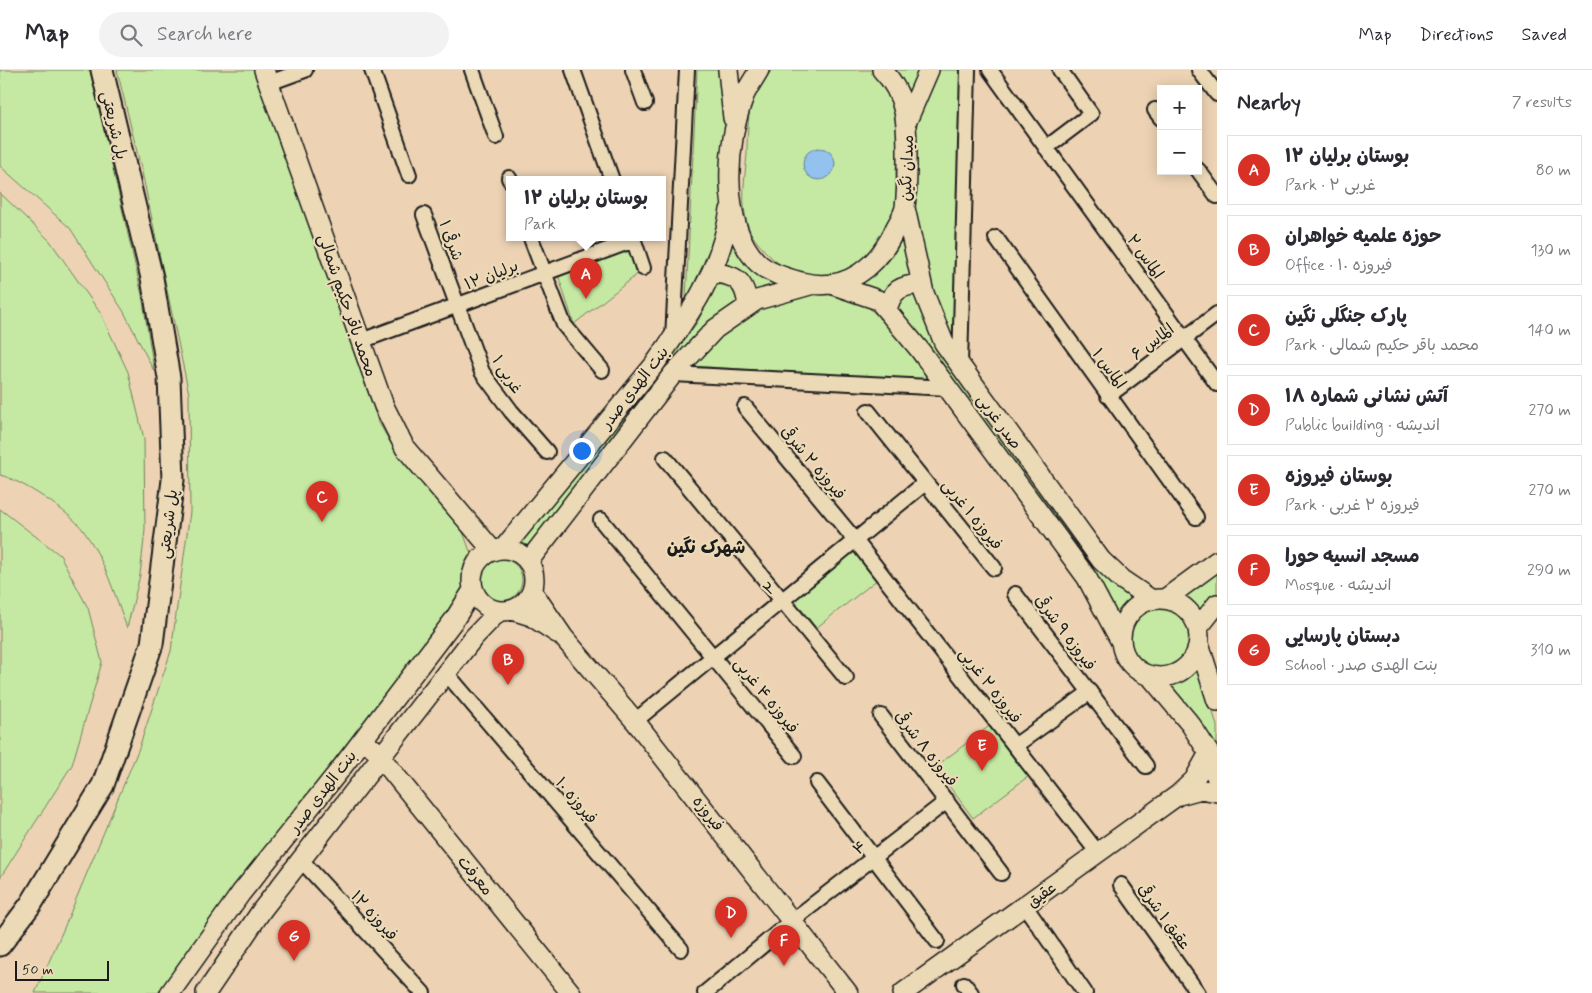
<!DOCTYPE html>
<meta charset="utf-8">
<style>
body{margin:0;font-family:Mynerve,"Playpen Sans Arabic",sans-serif;background:#f2f2f3;color:#2b2b33}
.controls{position:absolute;right:15px;top:15px;display:grid;overflow:hidden;border-radius:0px;box-shadow:0 2px 12px #0003}
.controls button{width:45px;height:45px;display:grid;place-items:center;padding:0;border:0;border-bottom:1px solid #e1e1e2;background:#fff;color:#2b2b33;font:25px sans-serif}
.scale{position:absolute;left:15px;bottom:12px;width:94px;box-sizing:border-box;padding-left:5px;border:2px solid #1c1c1c;border-top:0;font-size:14px;line-height:18px;white-space:nowrap;color:#1c1c1c;-webkit-text-stroke:4px #ecdab7;paint-order:stroke}
.you{position:absolute;left:581px;top:380px;width:18px;height:18px;margin:-12px;border:4px solid #fff;border-radius:50%;background:#1a73e8;box-shadow:0 0 0 8px #1a73e833}
.badge{display:grid;place-items:center;width:32px;height:32px;border-radius:50%;background:#d93025;color:#fff;font-size:16px;font-weight:700}
.pin{position:absolute;translate:-50% -41px;filter:drop-shadow(0 1px 2px #0008)}
.pin::after{content:'';position:absolute;top:26px;width:18px;height:15px;background:inherit;clip-path:polygon(0 0,100% 0,50% 100%)}
.popup{position:absolute;left:506px;top:106px;width:160px;height:65px;box-sizing:border-box;display:grid;place-content:center;border-radius:0px;background:#fff;filter:drop-shadow(0 1px 4px #0005);font-size:16px;white-space:nowrap;color:#7c7c81}
.popup b{font-size:19px;color:#2b2b33}
.popup::after{content:'';position:absolute;left:50%;top:100%;margin-left:-10px;border:10px solid transparent;border-top-color:#fff}
.list{margin:0;padding:0;list-style:none}
h2{display:flex;justify-content:space-between;align-items:center;height:65px;margin:0;padding:0 20px;font-size:21px}
h2 small{font-size:16px;font-weight:400;color:#7c7c81}
.list li{display:grid;grid-template-columns:32px 1fr auto;gap:15px;align-items:center;box-sizing:border-box;height:70px;margin:0 10px 10px;padding:0 10px;border:1px solid #e1e1e2;border-radius:0px}
.list b{display:block;font-size:19px;white-space:nowrap}
.list p{margin:0;font-size:16px;white-space:nowrap;color:#7c7c81}
.list em{font-size:16px;font-style:normal;color:#7c7c81}
.icon{flex:none;width:28px;height:28px;fill:none;stroke:currentColor;stroke-width:2;stroke-linecap:round;stroke-linejoin:round}
.map{position:relative;flex:none;width:1217px;height:923px;overflow:hidden}
header{display:flex;align-items:center;gap:30px;box-sizing:border-box;height:70px;padding:0 25px;background:#fff;border-bottom:1px solid #e1e1e2}
header strong{font-size:24px}
nav{display:flex;gap:28px;margin-inline-start:auto;font-size:18px}
.search{width:350px;height:45px;background:#f2f2f3;display:flex;align-items:center;gap:12px;box-sizing:border-box;padding:0 18px;border-radius:28px;color:#7c7c81;font-size:19px}
main{display:flex}
aside{flex:1;background:#fff}
.map>svg:first-child{display:block}
.green{fill:#c5e9a2;stroke:#70825f}
.water{fill:#93c2ee;stroke:#63809a}
.lines{fill:none;stroke-linecap:round;stroke-linejoin:round}
.street-casing{stroke:#1c1c1c;stroke-width:18}
.secondary-casing{stroke:#1c1c1c;stroke-width:22}
.primary-casing{stroke:#1c1c1c;stroke-width:25}
.street{stroke:#ecdab7;stroke-width:14}
.secondary{stroke:#ecdab7;stroke-width:19}
.primary{stroke:#ecdab7;stroke-width:21}
.labels{text-anchor:middle;stroke-width:4.5;stroke-linejoin:round;paint-order:stroke}
.street-label{font-size:16px;fill:#1c1c1c;stroke:#ecdab7}
.neighbourhood-label{font-size:18px;font-weight:bold;fill:#1c1c1c;stroke:#ecdab7}
</style>
<header>
<strong>Map</strong>
<div class="search"><svg class="icon" aria-label="search" viewBox="0 0 24 24"><circle cx="10" cy="10" r="6"/><path d="M15 15l6 6"/></svg>Search here</div>
<nav><a>Map</a><a>Directions</a><a>Saved</a></nav>
</header>
<main>
<div class="map">
<svg width="1217" height="923" viewBox="0 0 1217 923">
<rect width="100%" height="100%" fill="#edd3b4"/>
<filter id="ink" filterUnits="userSpaceOnUse"><feTurbulence type="fractalNoise" baseFrequency=".02" numOctaves="2"/><feDisplacementMap in="SourceGraphic" scale="10" xChannelSelector="R" yChannelSelector="G"/><feConvolveMatrix kernelMatrix="1 2 1 2 8 2 1 2 1" color-interpolation-filters="sRGB"/></filter>
<g filter="url(#ink)">
<path class="green" d="M0 0H90L142 225 154 301 124 242 70 158 0 96Z
M117 0H255L378 351 390 372 419 404 463 462 471 484 469 515 235 819 158 923H35L64 858 139 678 171 581 190 442 189 324 142 102Z
M697 0H720C730 58 732 137 709 193 704 205 694 217 686 228Z
M772 0H872C905 33 897 60 896 102 896 117 898 138 892 151 870 202 809 228 767 183 760 176 751 166 748 156 740 133 745 108 747 84 747 70 748 32 755 20 759 13 767 7 772 0Z
M894 0H920L909 29 903 12Z
M935 0H961L955 278 928 212 912 131 915 51Z
M0 123 50 171 101 244 128 302 144 369 145 460 140 505 127 558C115 525 104 488 83 460 70 442 21 410 0 405Z
M732 163 783 216 753 225 722 197Z
M903 164 913 208C896 205 890 213 882 227L854 213C881 205 894 189 903 164Z
M631 178 639 203 574 254 558 205Z
M726 213 736 217 739 232 529 476 520 472 697 253 715 216Z
M832 222 868 237 891 258 933 311 692 296 718 267 762 239 805 224Z
M906 223 915 227 934 272 1139 528C1127 534 1123 542 1117 554L896 240 897 227Z
M0 439 60 485 88 538 102 592 72 695 0 808Z
M854 479 878 509 816 558 792 527Z
M480 510a21 21 0 1 1 42 0a21 21 0 1 1-42 0Z
M1217 499V524L1200 547 1195 536 1178 525Z
M1128 570a33 33 0 1 1 66 0a33 33 0 1 1-66 0Z
M1198 591 1217 656V679L1198 651 1164 613 1186 606Z
M992 654 1030 705 973 748 935 697Z"/>
<path class="water" d="M803 94a16 16 0 1 1 32 0a16 16 0 1 1-32 0Z"/>
<g class="lines">
<defs>
<path id="street" d="M372 0 409 105
M472 0 496 67
M573 0 612 110
M633 0 645 33
M990 0 1217 314
M1199 0 1217 24
M269 13 305 0
M1155 40 1161 48
M1046 78 1091 44 1060 0
M1198 100 1217 126
M509 108 510 110
M424 145 482 302 511 341 547 382
M531 168 564 255 602 300
M633 168 643 198
M996 168 1196 447
M673 268 687 0
M361 271 634 170
M960 295 968 0
M673 304 949 318
M1108 326 1217 244
M745 337 855 470 1098 783
M868 341 994 498
M665 388 846 608
M601 450 794 686
M1015 524 1146 696
M447 604 681 879
M881 646 1001 803
M635 651 925 413
M1016 675 1090 622
M817 713 937 871
M301 790 423 923
M1121 815 1198 923
M1025 836 1085 923
M964 914 971 923
M705 923 793 850 947 731"/>
<path id="secondary" d="M264 0 384 336 405 378 493 481
M728 0 733 48
M759 0C754 9 748 17 744 26 726 73 720 153 757 192 768 203 787 208 801 212 846 224 879 196 896 157 899 151 904 144 905 137 907 123 907 109 907 95 907 60 909 27 882 0
M907 51 929 0
M905 138 924 223 944 273 1101 490 1121 509 1152 530
M711 203C736 204 745 211 748 236
M831 214 878 230 919 279 1087 508 1121 572
M887 241C891 220 901 215 922 214
M503 479 654 295C691 243 719 204 730 140
M472 510a31 31 0 1 1 62 0a31 31 0 1 1-62 0Z
M528 492 673 304 715 259 757 230 810 215
M532 521 564 568 635 651 848 923
M1165 529 1217 491
M1121 568a39 39 0 1 1 78 0a39 39 0 1 1-78 0Z
M512 540 531 546 557 563
M1198 558 1217 534
M1199 574 1217 631
M1150 606 1191 655 1209 683 1217 709
M374 679 571 923
M1179 725 1201 719 1217 722
M170 923 241 823 339 701 454 550 473 520
M206 923 262 840 474 567 499 541
M903 923 1178 725 1194 710 1209 683"/>
<path id="primary" d="M0 875 31 834 103 715 152 574 173 410 169 308 152 208 102 0"/>
</defs>
<use href="#street" class="street-casing"/>
<use href="#secondary" class="secondary-casing"/>
<use href="#primary" class="primary-casing"/>
<use href="#street" class="street"/>
<use href="#secondary" class="secondary"/>
<use href="#primary" class="primary"/>
</g>
</g>
<g class="labels">
<g class="street-label">
<text transform="translate(115 55) rotate(77)" y="6">پل شریعتی</text>
<text transform="translate(906 98) rotate(-88)" y="6">میدان نگین</text>
<text transform="translate(452 170) rotate(70)" y="6">۱ شرقی</text>
<text transform="translate(1146 186) rotate(54)" y="6">الماس ۲</text>
<text transform="translate(491 204) rotate(-21)" y="6">برلیان ۱۲</text>
<text transform="translate(348 235) rotate(71)" y="6">محمد باقر حکیم شمالی</text>
<text transform="translate(1152 271) rotate(-37)" y="6">الماس ۶</text>
<text transform="translate(1110 298) rotate(54)" y="6">الماس ۱</text>
<text transform="translate(508 304) rotate(57)" y="6">۱ غربی</text>
<text transform="translate(634 317) rotate(-52)" y="6">بنت الهدی صدر</text>
<text transform="translate(1000 351) rotate(54)" y="6">صدر غربی</text>
<text transform="translate(814 392) rotate(50)" y="6">فیروزه ۲ شرقی</text>
<text transform="translate(973 444) rotate(51)" y="6">فیروزه ۱ غربی</text>
<text transform="translate(167 454) rotate(-83)" y="6">پل شریعتی</text>
<text transform="translate(769 518) rotate(-39)" y="6">۲</text>
<text transform="translate(1066 562) rotate(53)" y="6">فیروزه ۹ شرقی</text>
<text transform="translate(991 615) rotate(52)" y="6">فیروزه ۲ غربی</text>
<text transform="translate(767 625) rotate(51)" y="6">فیروزه ۴ غربی</text>
<text transform="translate(927 678) rotate(52)" y="6">فیروزه ۸ شرقی</text>
<text transform="translate(322 721) rotate(-52)" y="6">بنت الهدی صدر</text>
<text transform="translate(577 730) rotate(50)" y="6">فیروزه ۱۰</text>
<text transform="translate(709 743) rotate(52)" y="6">فیروزه</text>
<text transform="translate(859 777) rotate(-38)" y="6">۴</text>
<text transform="translate(476 805) rotate(51)" y="6">معرفت</text>
<text transform="translate(1041 824) rotate(-36)" y="6">عقیق</text>
<text transform="translate(375 845) rotate(48)" y="6">فیروزه ۱۲</text>
<text transform="translate(1165 846) rotate(54)" y="6">عقیق ۱ شرقی</text>
</g>
<g class="neighbourhood-label">
<text x="706" y="483">شهرک نگین</text>
</g>
</g>
</svg>
<div class="controls">
<button>+</button>
<button>−</button>
</div>
<div class="scale">50 m</div>
<div class="you"></div>
<div class="pin badge" style="left:586px;top:229px">A</div>
<div class="popup"><b>بوستان برلیان ۱۲</b>Park</div>
<div class="pin badge" style="left:508px;top:615px">B</div>
<div class="pin badge" style="left:322px;top:452px">C</div>
<div class="pin badge" style="left:731px;top:868px">D</div>
<div class="pin badge" style="left:982px;top:701px">E</div>
<div class="pin badge" style="left:784px;top:896px">F</div>
<div class="pin badge" style="left:294px;top:891px">G</div>
</div>
<aside>
<h2>Nearby<small>7 results</small></h2>
<ul class="list">
<li><span class="badge">A</span><div><b>بوستان برلیان ۱۲</b><p>Park · ۲ غربی</p></div><em>80 m</em></li>
<li><span class="badge">B</span><div><b>حوزه علمیه خواهران</b><p>Office · فیروزه ۱۰</p></div><em>130 m</em></li>
<li><span class="badge">C</span><div><b>پارک جنگلی نگین</b><p>Park · محمد باقر حکیم شمالی</p></div><em>140 m</em></li>
<li><span class="badge">D</span><div><b>آتش نشانی شماره ۱۸</b><p>Public building · اندیشه</p></div><em>270 m</em></li>
<li><span class="badge">E</span><div><b>بوستان فیروزه</b><p>Park · فیروزه ۲ غربی</p></div><em>270 m</em></li>
<li><span class="badge">F</span><div><b>مسجد انسیه حورا</b><p>Mosque · اندیشه</p></div><em>290 m</em></li>
<li><span class="badge">G</span><div><b>دبستان پارسایی</b><p>School · بنت الهدی صدر</p></div><em>310 m</em></li>
</ul>
</aside>
</main>
